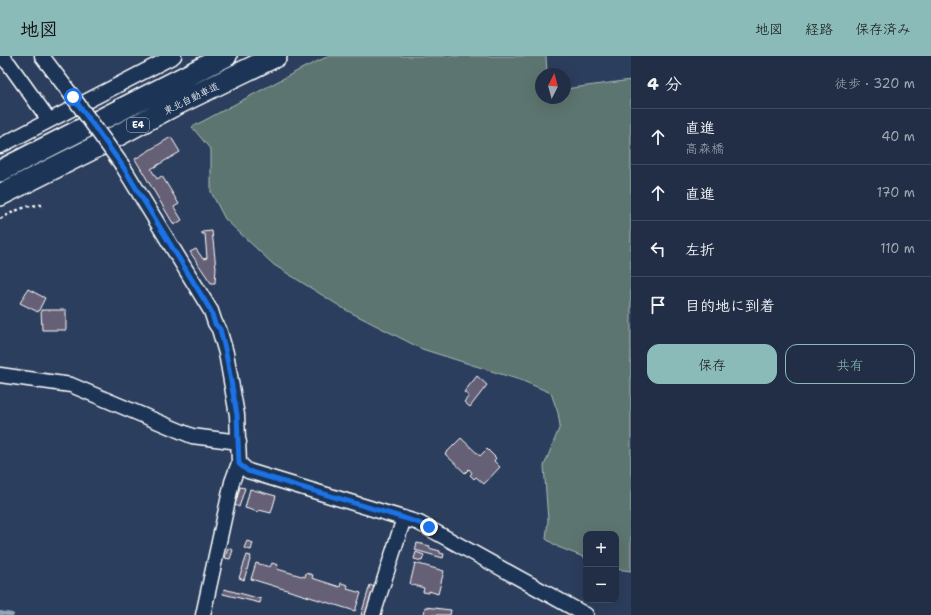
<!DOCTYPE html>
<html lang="ja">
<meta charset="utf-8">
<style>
body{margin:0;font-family:"Shantell Sans","Klee One",sans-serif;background:#2d3a51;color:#f1f3f6}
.controls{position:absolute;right:12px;bottom:12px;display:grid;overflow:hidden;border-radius:8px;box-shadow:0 4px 16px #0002}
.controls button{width:36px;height:36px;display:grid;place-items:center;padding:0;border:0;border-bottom:1px solid #3e4a5f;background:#212e46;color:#f1f3f6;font:20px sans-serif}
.compass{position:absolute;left:535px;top:12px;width:36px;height:36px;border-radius:50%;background:#212e46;box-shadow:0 4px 16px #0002;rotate:6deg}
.stop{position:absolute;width:12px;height:12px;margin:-9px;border:3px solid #1a73e8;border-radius:50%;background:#fff}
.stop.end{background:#1a73e8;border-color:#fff;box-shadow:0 1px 4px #0008}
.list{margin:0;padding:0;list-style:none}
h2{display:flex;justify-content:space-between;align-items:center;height:52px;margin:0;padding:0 16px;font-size:17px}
h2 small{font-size:13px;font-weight:400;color:#a2a8b3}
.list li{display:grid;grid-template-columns:26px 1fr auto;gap:12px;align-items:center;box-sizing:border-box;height:56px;padding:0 16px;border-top:1px solid #3e4a5f}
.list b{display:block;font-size:15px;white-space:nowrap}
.list p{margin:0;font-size:13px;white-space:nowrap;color:#a2a8b3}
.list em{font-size:13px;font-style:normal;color:#a2a8b3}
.actions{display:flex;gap:8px;padding:12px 16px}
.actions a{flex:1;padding:9px 0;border:1px solid #8bbbb9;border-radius:12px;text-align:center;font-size:14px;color:#8bbbb9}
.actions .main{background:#8bbbb9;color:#111}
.icon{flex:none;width:22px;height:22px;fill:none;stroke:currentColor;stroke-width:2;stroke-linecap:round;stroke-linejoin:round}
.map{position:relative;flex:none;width:631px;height:559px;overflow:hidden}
header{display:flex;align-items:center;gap:24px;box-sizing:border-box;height:56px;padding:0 20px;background:#8bbbb9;color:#111}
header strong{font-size:19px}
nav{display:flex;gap:22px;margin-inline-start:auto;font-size:14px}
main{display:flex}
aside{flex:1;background:#212e46}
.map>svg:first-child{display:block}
.green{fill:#5d7470;stroke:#aebab8}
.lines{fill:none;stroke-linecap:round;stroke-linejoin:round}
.stream{stroke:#91a7bc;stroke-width:4}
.building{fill:#666176;stroke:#fff}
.minor-casing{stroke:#fff;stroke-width:17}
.highway-casing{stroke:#fff;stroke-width:24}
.path{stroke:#fff;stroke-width:2.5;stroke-dasharray:3 3;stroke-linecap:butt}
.minor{stroke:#1d3557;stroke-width:14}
.highway{stroke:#1d3557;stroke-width:21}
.minor-bridge-casing{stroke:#fff;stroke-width:17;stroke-linecap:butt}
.minor-bridge{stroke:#1d3557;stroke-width:14}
.route{stroke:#1a73e8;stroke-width:5}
.labels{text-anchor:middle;stroke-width:3;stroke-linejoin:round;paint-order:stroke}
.shield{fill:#1d3557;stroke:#bbc2cd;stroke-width:1}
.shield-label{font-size:9px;font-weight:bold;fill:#fff}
.street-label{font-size:10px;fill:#fff;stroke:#1d3557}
</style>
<header>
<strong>地図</strong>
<nav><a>地図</a><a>経路</a><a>保存済み</a></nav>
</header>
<main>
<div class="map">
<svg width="631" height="559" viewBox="0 0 631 559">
<rect width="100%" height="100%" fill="#2c3e5d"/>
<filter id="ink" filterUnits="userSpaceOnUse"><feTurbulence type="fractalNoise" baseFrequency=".025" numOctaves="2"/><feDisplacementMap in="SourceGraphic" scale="8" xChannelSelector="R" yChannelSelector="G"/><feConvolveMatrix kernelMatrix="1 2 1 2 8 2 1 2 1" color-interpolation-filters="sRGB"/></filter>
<g filter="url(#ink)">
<path class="green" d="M329 0H546L547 18H541V42H565V33L631 24V515L616 513V478H586V502L558 491 546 483 548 464 544 410 560 370 558 357 551 337 523 325 422 293 346 254 274 209 225 163 211 136V94L192 71 303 12Z"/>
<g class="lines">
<path class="stream" d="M0 557 12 559"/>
</g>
<path class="building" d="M171 81 180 96 151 113 157 123 162 120 179 148 174 151 182 164 174 169 135 103Z
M212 175 216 212 215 227H211L190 196 196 193 203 203 207 202 205 178H202V176Z
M28 233 45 242 38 256 20 247Z
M41 254H66V274H42Z
M477 320 487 329 470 351 464 346 469 340 464 336Z
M461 382 480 400 487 393 496 402 494 405 500 411 484 428 476 421 474 423 470 419 472 417 469 413 465 417 445 398Z
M240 431 245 432 239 451 235 449Z
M250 433 276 440 271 457 259 454 258 456 245 452Z
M247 485 253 487 251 494 244 492Z
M417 487 430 490 429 492 440 495V497L444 498 443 502 415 494Z
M228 492 233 494 230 503 225 502Z
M416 496 424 499 422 505 414 503Z
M247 499 251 500 244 524 239 522Z
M256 507 270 511 272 507 278 509 277 513 305 521 306 517 313 519 312 522 340 531 341 527 348 529 347 533 361 537 355 555 251 523Z
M415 507 444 515 438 538 429 535V537L423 536 424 532 410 528Z
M370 529 374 531 366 559H361Z
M224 533 261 543 260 547 223 538Z
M425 551 451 554 450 559H424Z"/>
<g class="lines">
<defs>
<path id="minor" d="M1 0 9 8 49 64
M42 0 73 41
M0 90 174 0
M122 109 211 255 215 267 219 273 226 297 237 359 239 407 232 426 203 559
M0 319 71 329 192 380 239 386
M239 407 248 415 419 467 586 559
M373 559 404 462"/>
<path id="highway" d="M0 115 226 0
M0 139 96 91 173 50 276 0"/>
</defs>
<use href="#minor" class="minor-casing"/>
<use href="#highway" class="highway-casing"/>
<path class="path" d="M0 163C14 155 26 149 42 149"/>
<use href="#minor" class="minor"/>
<use href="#highway" class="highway"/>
<defs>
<path id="minor-bridge" d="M73 41 122 109"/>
</defs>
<use href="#minor-bridge" class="minor-bridge-casing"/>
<use href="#minor-bridge" class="minor-bridge"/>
</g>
</g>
<g class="lines" filter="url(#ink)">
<path class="route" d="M73 41 122 109 211 255 215 268 220 273 226 297 237 359 239 408 248 415 404 462 419 467 429 471"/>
</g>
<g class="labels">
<rect class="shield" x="127" y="62" width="22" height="14" rx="3"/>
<g class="shield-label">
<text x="138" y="72">E4</text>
</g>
<g class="street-label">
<text transform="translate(191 42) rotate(-26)" y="4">東北自動車道</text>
</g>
</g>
</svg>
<div class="controls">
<button>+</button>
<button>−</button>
</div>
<svg class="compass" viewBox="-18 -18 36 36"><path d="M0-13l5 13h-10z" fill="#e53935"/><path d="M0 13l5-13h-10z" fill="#a2a8b3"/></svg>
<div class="stop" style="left:73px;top:41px"></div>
<div class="stop end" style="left:429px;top:471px"></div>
</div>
<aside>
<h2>4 分<small>徒歩 · 320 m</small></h2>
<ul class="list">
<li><svg class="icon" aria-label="ahead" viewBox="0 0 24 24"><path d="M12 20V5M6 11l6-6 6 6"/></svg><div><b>直進</b><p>高森橋</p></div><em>40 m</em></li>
<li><svg class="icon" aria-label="ahead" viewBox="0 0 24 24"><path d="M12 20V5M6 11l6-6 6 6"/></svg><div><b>直進</b></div><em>170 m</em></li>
<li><svg class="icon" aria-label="left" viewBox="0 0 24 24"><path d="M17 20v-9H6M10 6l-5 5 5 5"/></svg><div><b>左折</b></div><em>110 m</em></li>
<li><svg class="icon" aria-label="arrive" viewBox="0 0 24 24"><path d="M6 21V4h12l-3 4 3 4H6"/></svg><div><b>目的地に到着</b></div></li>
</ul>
<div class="actions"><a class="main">保存</a><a>共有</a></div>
</aside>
</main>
